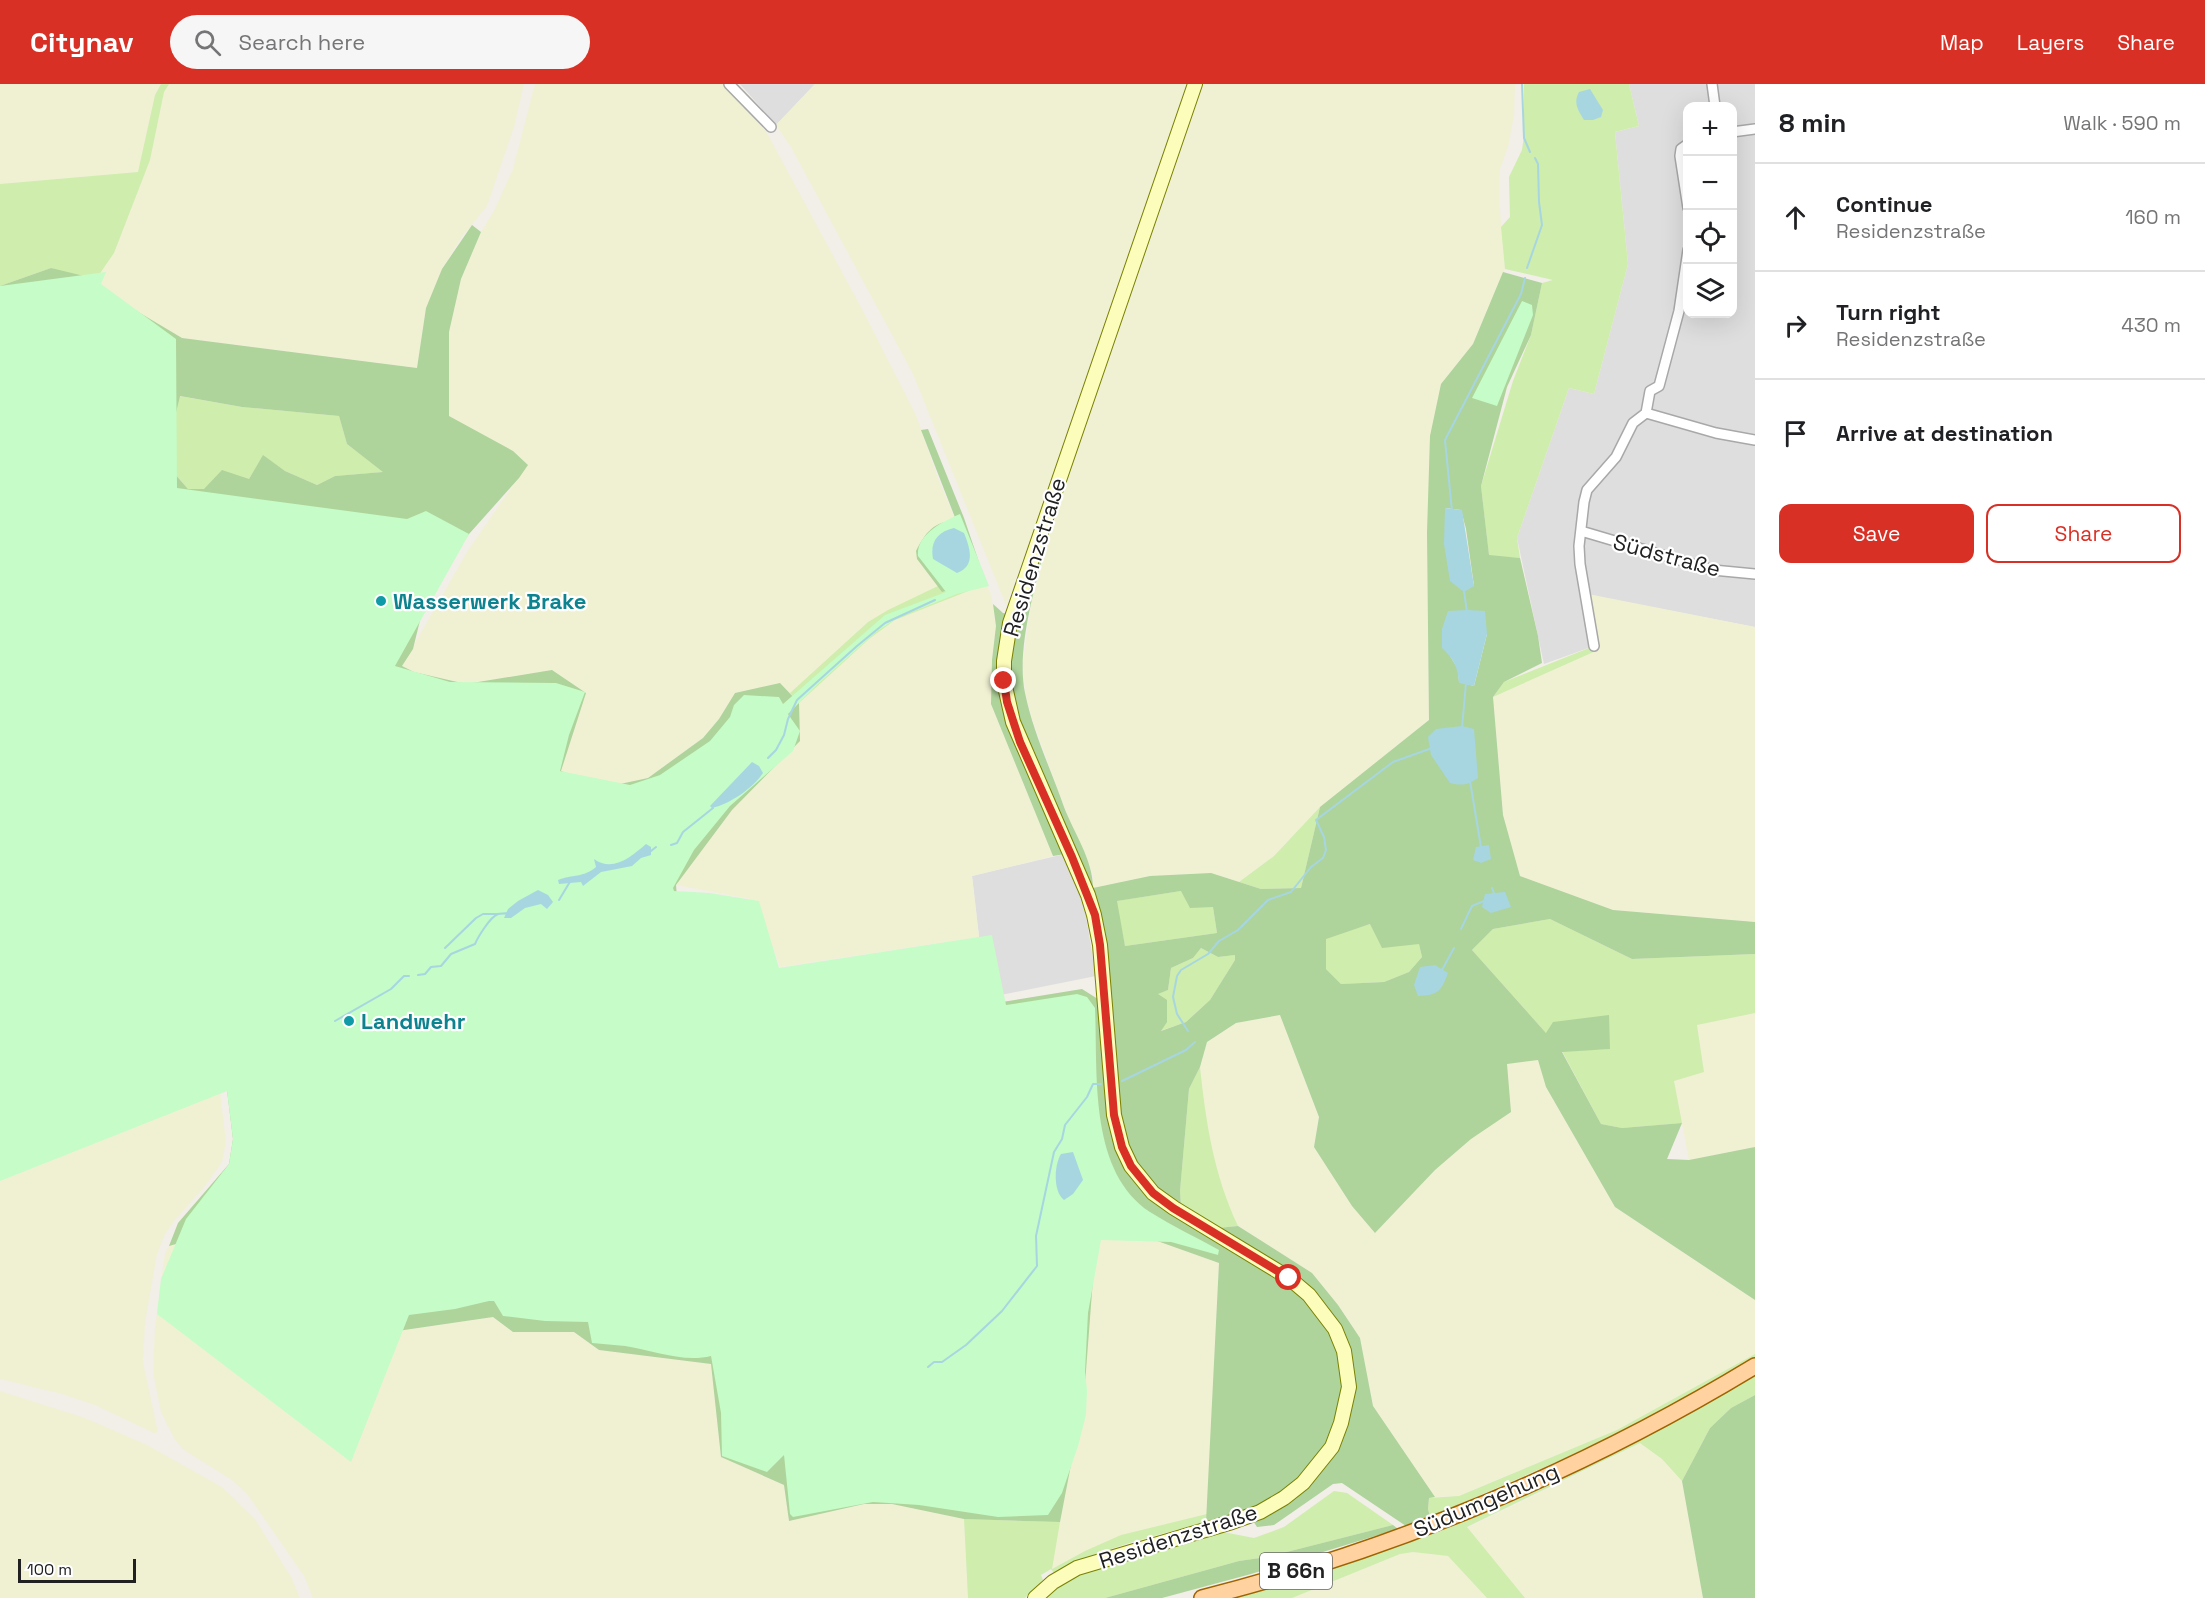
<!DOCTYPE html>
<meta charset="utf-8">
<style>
body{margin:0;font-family:"Space Grotesk",sans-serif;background:#f6f6f6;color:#202124}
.controls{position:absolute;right:18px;top:18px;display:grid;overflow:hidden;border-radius:12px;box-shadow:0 6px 24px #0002}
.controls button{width:54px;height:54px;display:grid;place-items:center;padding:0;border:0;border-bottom:2px solid #e0e0e0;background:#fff;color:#202124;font:30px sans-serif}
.scale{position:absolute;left:18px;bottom:15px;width:118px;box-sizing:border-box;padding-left:6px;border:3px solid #212121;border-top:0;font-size:16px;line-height:21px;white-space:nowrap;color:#212121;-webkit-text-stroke:4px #fff;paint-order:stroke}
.stop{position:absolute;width:18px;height:18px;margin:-14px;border:4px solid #d93025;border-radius:50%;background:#fff}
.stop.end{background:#d93025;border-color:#fff;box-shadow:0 2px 6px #0008}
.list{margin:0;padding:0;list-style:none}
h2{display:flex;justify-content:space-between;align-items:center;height:78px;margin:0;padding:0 24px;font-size:26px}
h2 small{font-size:20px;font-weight:400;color:#757577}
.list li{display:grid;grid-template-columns:39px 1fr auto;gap:18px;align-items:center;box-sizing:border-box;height:108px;padding:0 24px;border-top:2px solid #e0e0e0}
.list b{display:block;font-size:22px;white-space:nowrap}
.list p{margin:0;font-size:20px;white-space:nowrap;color:#757577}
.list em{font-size:20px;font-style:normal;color:#757577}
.actions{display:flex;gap:12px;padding:18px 24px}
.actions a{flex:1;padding:14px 0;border:2px solid #d93025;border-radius:12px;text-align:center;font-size:21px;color:#d93025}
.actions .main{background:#d93025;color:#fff}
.icon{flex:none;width:33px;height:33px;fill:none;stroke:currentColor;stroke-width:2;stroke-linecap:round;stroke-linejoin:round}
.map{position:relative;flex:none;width:1755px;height:1514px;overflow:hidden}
header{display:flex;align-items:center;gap:36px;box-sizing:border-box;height:84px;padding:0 30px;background:#d93025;color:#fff}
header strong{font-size:28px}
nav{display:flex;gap:33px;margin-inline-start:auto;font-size:21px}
.search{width:420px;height:54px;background:#f6f6f6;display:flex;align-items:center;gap:15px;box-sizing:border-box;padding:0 21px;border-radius:33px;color:#757577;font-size:22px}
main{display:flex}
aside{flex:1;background:#fff}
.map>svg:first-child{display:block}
.residential{fill:#dfdede;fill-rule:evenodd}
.farmland{fill:#f0f1d3}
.grass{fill:#cfedac}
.forest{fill:#aed39b;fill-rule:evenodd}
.park{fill:#c5fcc7}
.water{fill:#a7d6e1}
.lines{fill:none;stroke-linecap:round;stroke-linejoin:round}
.stream{stroke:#a7d6e1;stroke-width:2}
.street-casing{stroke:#a8a8a8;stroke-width:12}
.secondary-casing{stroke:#798100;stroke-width:16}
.primary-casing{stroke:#9f6300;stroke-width:18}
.street{stroke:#fff;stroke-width:9}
.secondary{stroke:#fcfcbb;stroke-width:14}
.primary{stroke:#ffd2a0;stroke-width:15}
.route{stroke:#d93025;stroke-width:8}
.culture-dot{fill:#0f9aa8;stroke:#fff;stroke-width:2}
.labels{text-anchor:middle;stroke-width:4.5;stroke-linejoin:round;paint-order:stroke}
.shield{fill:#fff;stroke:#646464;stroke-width:1.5}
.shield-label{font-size:21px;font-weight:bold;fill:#212121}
.street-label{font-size:22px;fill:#212121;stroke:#fff}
.culture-label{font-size:22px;font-weight:bold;fill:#0d838f;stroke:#fff;text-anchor:start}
</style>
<header>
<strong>Citynav</strong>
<div class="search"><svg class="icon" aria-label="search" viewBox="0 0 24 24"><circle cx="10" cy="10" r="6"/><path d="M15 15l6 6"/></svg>Search here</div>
<nav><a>Map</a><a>Layers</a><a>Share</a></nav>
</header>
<main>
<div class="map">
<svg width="1755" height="1514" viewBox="0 0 1755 1514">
<rect width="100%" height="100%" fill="#f2eee8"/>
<path class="residential" d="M740 0H815L776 41Z
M1629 0H1755V543L1589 511 1594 562 1544 580 1517 454 1569 304 1594 310 1628 180 1615 48 1639 42ZM1688 22H1732V230H1688Z
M1065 770 1082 809 1096 892 971 917 979 852 972 792Z"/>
<path class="farmland" d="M0 0H161L155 11 138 88 0 100Z
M169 0H524L514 43 487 122 461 154 442 185 426 224 417 284 182 254 92 201 114 169 150 76 164 8Z
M535 0H725L767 49 863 227 916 331 939 397 956 437 922 482 938 502 868 538 790 609 780 600 735 609 719 635 703 654 648 694 606 703 561 687 586 609 552 587 466 600 414 588 402 582 467 468 527 381 449 332 448 277 449 248 461 195 481 148 494 127 513 85Z
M815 0H1190L1052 399 1006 521 913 290 791 63 776 41Z
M1200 0H1515L1514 32 1508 63 1500 85 1499 114 1505 185 1473 260 1441 300 1427 449 1429 636 1320 723 1274 772 1239 798 1211 789 1150 792 1092 805 1093 790 1069 736 1032 635 1025 608 1023 579 1031 520 1062 400Z
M986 500 991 510 996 542 992 576 991 620 1053 772 972 792 979 853 780 883 756 816 676 801 732 726 799 657V619L869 555 895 536Z
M1588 510 1755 543V838L1613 826 1520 793 1503 731 1493 613 1597 566Z
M1755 929V1063L1689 1076 1674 997 1704 987 1697 941Z
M1280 931 1319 1033 1314 1063 1352 1122 1375 1149 1435 1086 1471 1055 1507 980 1538 975 1546 1003 1615 1123 1755 1216V1270L1617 1346 1458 1412 1435 1413 1373 1322 1360 1254 1338 1221 1312 1189 1238 1142 1224 1114 1215 1084 1203 1019 1200 983 1207 958 1236 939Z
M220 1008 226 1058 222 1078 205 1102 174 1137 165 1150 157 1170 145 1239 143 1278 158 1348 154 1349 95 1321 62 1310 0 1295V1097Z
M1090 1133 1219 1179 1207 1430 1121 1451 1051 1485 1084 1313Z
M268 1134 377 1250 493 1233 513 1248H574L599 1266 711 1280 721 1373 784 1401 789 1437 864 1420H892L964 1435 968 1514H313L304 1492 248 1411 232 1396 184 1366 175 1356 161 1328 153 1288 155 1244 165 1169 169 1162Z
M0 1307 85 1334 147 1361 222 1403 255 1435 291 1493 300 1514H0Z
M1641 1359 1662 1375 1682 1397 1703 1514H1525L1467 1444Z
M1413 1468 1448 1472 1487 1514H1292L1400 1470Z"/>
<path class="grass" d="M161 0H169L164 8 150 76 114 169 92 201 51 184 0 202V100L138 88 155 11Z
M1524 0H1629L1639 42 1615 48 1628 180 1594 310 1569 304 1517 454 1520 474 1489 472 1481 402 1513 297 1531 251 1542 199 1553 196 1505 185 1501 143 1510 133 1509 93 1522 66 1524 52Z
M179 312 242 323 339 332 347 360 384 388 335 392 317 401 285 387 263 372 249 395 204 405H188L174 389 171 349Z
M984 493 986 500 895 536 869 555 799 619 790 609 868 538 888 526 938 502Z
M1588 510 1598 566 1493 613 1504 598 1594 562Z
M1320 723 1301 804 1261 805 1239 798 1274 772Z
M1181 807 1213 823 1217 849 1125 862 1116 817Z
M1550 835 1632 875 1755 870V929L1697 941 1704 988 1674 997 1682 1039 1622 1044 1601 1040 1562 967 1610 965 1546 949 1472 866 1493 845Z
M1370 840 1419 860 1422 873 1409 888 1384 898 1341 900 1326 885V854Z
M1201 864 1218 873 1235 871V876L1210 916 1186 938 1160 947 1157 910 1168 906 1171 884 1193 874Z
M1200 983C1206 1040 1214 1091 1238 1142L1218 1144 1181 1122 1180 1107 1189 1005Z
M1755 1270V1275L1691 1313 1618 1351 1430 1433 1428 1425 1429 1414 1459 1412 1617 1346Z
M1755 1291V1311L1731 1324 1710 1344 1682 1397 1662 1375 1640 1359 1467 1443 1525 1514H1487L1448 1472 1413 1468 1400 1470 1292 1514H1232L1392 1463 1697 1323Z
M1334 1407 1347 1409 1393 1441 1267 1473 1239 1477 1105 1514H1043L1063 1499 1086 1488 1223 1448 1254 1454 1284 1443Z
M1207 1430 1206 1438C1170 1448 1132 1457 1097 1470 1085 1474 1065 1487 1054 1489L1051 1485 1041 1491 1043 1496 1025 1514H968L964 1435 1060 1438 1052 1485 1085 1467 1121 1451Z"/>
<path class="forest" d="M472 141 481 148 461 195 449 248V332L513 367 528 381 519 394 469 450 445 483 424 520 413 565 402 582 414 588 466 600 552 586 586 609 561 687 606 703 648 694 703 654 719 635 735 609 780 599 799 619 800 657 732 726 676 801 679 837 735 948 971 923 1082 905 1101 917 1105 858 1065 770 1053 772 991 620 992 576 996 542 993 520 1003 529 1017 532 1041 459 1046 460C1035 504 1016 565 1025 609 1033 648 1051 686 1064 723 1074 749 1093 776 1093 804L1150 792 1211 789 1261 805 1301 804 1320 723 1429 636 1427 449 1430 352 1441 300 1473 260 1503 188 1542 199 1531 251 1507 303 1481 402 1489 471 1520 474 1538 552 1542 579 1504 598 1493 613 1503 731 1520 792 1613 826 1755 838V870L1632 875 1550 835 1493 845 1472 866 1546 949 1553 938 1609 931 1610 965 1562 968 1601 1040 1622 1044 1682 1039 1667 1075 1689 1076 1755 1063V1216L1615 1123 1546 1003 1538 976 1507 980 1511 1028 1471 1055 1435 1086 1375 1149 1352 1122 1314 1063 1319 1033 1280 931 1236 939 1207 958 1200 983 1189 1005 1180 1107 1181 1122 1218 1144 1238 1142 1312 1189 1338 1221 1360 1254 1373 1322 1435 1413 1429 1414 1428 1425 1430 1433 1406 1442 1342 1399 1333 1400 1274 1441 1257 1443 1247 1427 1206 1438 1219 1179 1090 1133 1094 1182 1084 1313 1060 1438 964 1435 892 1420H864L789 1437 784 1401 721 1373 711 1280 599 1266 574 1248H513L493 1233 377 1250 268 1134 169 1162 178 1139 229 1080 233 1055 227 1006 0 373V202L51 184 84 192 93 201 182 254 417 284 426 224 442 185ZM180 312 242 323 339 332 347 360 383 388 335 392 317 401 285 387 263 371 249 395 222 386 204 405H188L174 389 171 349ZM1446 424 1461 426 1466 445 1474 502ZM1487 550 1474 602 1459 598 1458 585 1450 572ZM1181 807 1190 824 1213 823 1217 849 1125 862 1117 817ZM1370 840 1382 864 1419 860 1422 873 1409 888 1384 898 1341 900 1326 885V855ZM1201 864 1218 873 1235 871V876L1210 916 1186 938 1161 947 1167 938V916L1158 910 1168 906 1171 884 1193 874Z
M928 345 964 434 984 493 942 508 917 475 916 467C926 448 933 438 956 436L921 346Z
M1755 1311V1514H1703L1682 1397 1710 1344 1731 1324Z
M1393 1441 1398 1445 1251 1490 1162 1514H1105L1239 1477 1267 1473Z"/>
<path class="park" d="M106 188 101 200 176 255 177 404 407 435 426 427 469 450 395 582 450 598 556 599 585 608 569 651 560 687 630 701 660 691 710 657 730 633 734 621 744 611 779 613 783 620 885 531 946 508 918 472C916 450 944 437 960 430L989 502 957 510 899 533 876 548 817 601 788 630 800 647 793 667 730 722 694 766 673 804 674 807 709 809 759 817 779 884 992 851 1006 921 1077 910 1087 913 1095 924C1098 989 1088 1087 1150 1128 1172 1142 1196 1153 1219 1166L1218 1171 1171 1158 1101 1156 1088 1229 1085 1288 1087 1306 1086 1331 1078 1362 1062 1409 1048 1431 998 1433 919 1421 873 1418 793 1433 790 1430 784 1371 767 1388 722 1372 721 1329 711 1272C683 1279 652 1266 625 1262 614 1261 603 1260 592 1259L588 1238 545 1237 503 1232 494 1217H489L455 1225 409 1231 351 1378 157 1230 161 1195 186 1135 229 1080 233 1055 227 1007 0 1097V202Z
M1522 217 1532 221 1533 231 1497 322 1472 314Z"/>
<path class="water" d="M1590 5 1603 26 1601 33 1593 36H1584C1578 26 1573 19 1579 8Z
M1445 424 1462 426 1474 502 1464 508 1450 497 1444 460Z
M954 444 964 449C970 464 976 482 957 489L933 475C930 458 937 448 954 444Z
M1467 526 1485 527 1487 550 1474 602 1459 599C1458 583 1453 574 1442 564V545L1448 527Z
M1462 642 1474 645 1478 694C1468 701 1462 702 1450 699L1431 671 1428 653 1436 645Z
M752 678 759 682 763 689C753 704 730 720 712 724L710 722Z
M646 760 651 763V771L641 774 632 782 601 788 583 802 581 798 559 800 558 796C573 790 583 794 596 783L594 775C613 789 632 772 646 760Z
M1489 761 1491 775 1481 779 1473 776 1476 763Z
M538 806 548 811 553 818 547 825 541 820 525 824 511 834H504L508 825 518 817Z
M1505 808 1511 823 1491 829 1482 823 1485 810Z
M1435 881 1448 889C1441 908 1438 911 1418 912L1414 901 1420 883Z
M1073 1068 1083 1096 1073 1110 1064 1116C1053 1108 1054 1081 1061 1070Z"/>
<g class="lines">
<path class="stream" d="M1522 0 1524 54 1530 68
M1527 184 1542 141 1539 118 1538 80 1535 74
M1452 427 1445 356 1521 210 1525 194
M1464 507 1467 528
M1462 644 1466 599
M768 674 776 666 784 651 788 635 797 616 857 562 885 539 935 516
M1470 697 1481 763
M671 761 677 759 683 748 713 724
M651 767 656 763
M1491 811 1494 809 1492 804
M559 816 571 796
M1461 845 1472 822 1484 817
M445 864 476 834 483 830H498
M1442 886 1454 864
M418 891 425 890 431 883 441 882 451 870 475 860C478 853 490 833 498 830 501 829 505 830 508 829
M335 937 391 905 404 892H409
M1188 947 1177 930 1173 913 1177 892 1181 886 1208 870 1219 857 1238 846 1268 816 1291 808 1311 783 1323 774 1326 766 1324 753 1316 736 1393 678 1432 664
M1122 997 1186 966 1195 958
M928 1283 934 1278H942L966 1261 1002 1227 1037 1182 1036 1152 1054 1068 1062 1055 1065 1041 1087 1013 1093 1000H1101"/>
<defs>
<path id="street" d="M729 0 771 43
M1712 0 1715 22
M1732 48 1755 45
M1688 60 1681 65 1680 72 1688 124
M1646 329 1716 349 1755 356
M1581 447 1713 486 1755 490
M1594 562 1580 480 1579 462 1584 418 1587 406 1616 373 1633 339 1646 329 1650 307 1659 302 1679 227 1688 166"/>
<path id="secondary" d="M1035 1514 1053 1498 1077 1484 1232 1438 1260 1428 1284 1414 1303 1399 1332 1363 1341 1339 1349 1303 1344 1267 1335 1245 1309 1211 1289 1194 1174 1124 1153 1109 1131 1082 1122 1063 1114 1031 1100 861 1094 831 1088 811 1013 638 1004 598V577L1010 539 1195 0"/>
<path id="primary" d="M1202 1514C1395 1465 1584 1386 1755 1282"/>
</defs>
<use href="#street" class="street-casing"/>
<use href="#secondary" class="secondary-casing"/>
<use href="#primary" class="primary-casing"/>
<use href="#street" class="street"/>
<use href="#secondary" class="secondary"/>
<use href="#primary" class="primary"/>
</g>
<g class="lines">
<path class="route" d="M1004 597 1007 618 1020 658 1072 773 1095 831 1100 861 1114 1031 1122 1063 1131 1082 1153 1109 1173 1124 1289 1194"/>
</g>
<g class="culture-dot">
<circle cx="381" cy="517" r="6"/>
<circle cx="349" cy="937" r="6"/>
</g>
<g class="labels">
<rect class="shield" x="1260" y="1469" width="72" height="36" rx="4.5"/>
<g class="shield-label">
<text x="1296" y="1494">B 66n</text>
</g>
<g class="street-label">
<text transform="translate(1667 471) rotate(15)" y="8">Südstraße</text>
<text transform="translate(1034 473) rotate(-73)" y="8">Residenzstraße</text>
<text transform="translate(1486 1416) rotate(-23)" y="8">Südumgehung</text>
<text transform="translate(1178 1452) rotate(-18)" y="8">Residenzstraße</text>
</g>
<g class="culture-label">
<text x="393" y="525">Wasserwerk Brake</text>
<text x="361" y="945">Landwehr</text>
</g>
</g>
</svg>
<div class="controls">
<button>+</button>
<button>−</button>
<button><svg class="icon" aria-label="locate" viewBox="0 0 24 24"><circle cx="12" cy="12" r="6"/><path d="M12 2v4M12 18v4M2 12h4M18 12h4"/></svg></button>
<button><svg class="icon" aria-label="layers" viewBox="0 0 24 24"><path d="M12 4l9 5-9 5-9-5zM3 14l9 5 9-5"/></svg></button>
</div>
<div class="scale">100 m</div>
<div class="stop" style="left:1289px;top:1194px"></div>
<div class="stop end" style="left:1004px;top:597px"></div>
</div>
<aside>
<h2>8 min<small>Walk · 590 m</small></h2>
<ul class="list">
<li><svg class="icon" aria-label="ahead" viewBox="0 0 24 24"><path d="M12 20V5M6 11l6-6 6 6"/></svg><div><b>Continue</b><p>Residenzstraße</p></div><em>160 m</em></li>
<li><svg class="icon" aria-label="right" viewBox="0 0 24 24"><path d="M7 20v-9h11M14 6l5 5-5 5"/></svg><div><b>Turn right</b><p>Residenzstraße</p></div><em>430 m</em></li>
<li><svg class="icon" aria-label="arrive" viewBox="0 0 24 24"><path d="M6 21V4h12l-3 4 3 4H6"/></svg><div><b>Arrive at destination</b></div></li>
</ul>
<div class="actions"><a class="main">Save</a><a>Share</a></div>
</aside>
</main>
